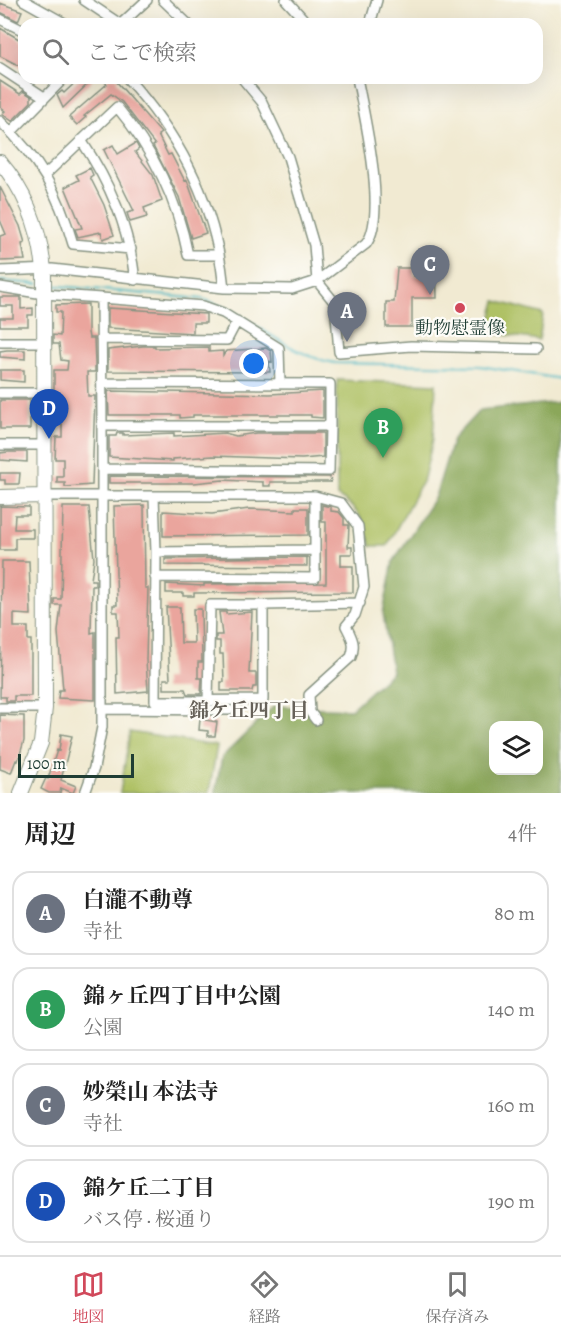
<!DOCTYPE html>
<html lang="ja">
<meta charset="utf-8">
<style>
body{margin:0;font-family:Alegreya,"Noto Serif JP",serif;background:#f2f2f2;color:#222}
.controls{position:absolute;right:18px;bottom:18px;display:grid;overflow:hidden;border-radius:12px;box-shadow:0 6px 24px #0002}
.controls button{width:54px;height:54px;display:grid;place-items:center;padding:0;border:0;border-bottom:2px solid #e0e0e0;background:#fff;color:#222;font:30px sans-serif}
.scale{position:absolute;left:18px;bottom:15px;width:116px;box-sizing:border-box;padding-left:6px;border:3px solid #1f3d34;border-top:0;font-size:16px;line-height:21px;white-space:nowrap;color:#1f3d34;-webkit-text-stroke:4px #fdfcf7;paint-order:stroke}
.you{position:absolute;left:254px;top:364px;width:21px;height:21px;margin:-15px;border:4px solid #fff;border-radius:50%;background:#1a73e8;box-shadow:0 0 0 9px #1a73e833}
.badge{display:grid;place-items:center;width:39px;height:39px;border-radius:50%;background:#d1495b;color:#fff;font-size:20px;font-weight:700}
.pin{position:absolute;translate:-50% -50px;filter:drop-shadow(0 2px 3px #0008)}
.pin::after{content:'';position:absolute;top:32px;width:21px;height:18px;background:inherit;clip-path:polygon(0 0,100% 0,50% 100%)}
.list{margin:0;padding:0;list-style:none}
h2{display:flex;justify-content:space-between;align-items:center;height:78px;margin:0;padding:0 24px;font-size:26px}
h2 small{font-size:20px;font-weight:400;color:#767676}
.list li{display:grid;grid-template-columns:39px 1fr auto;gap:18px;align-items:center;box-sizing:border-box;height:84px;margin:0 12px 12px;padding:0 12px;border:2px solid #e0e0e0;border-radius:18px}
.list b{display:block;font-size:22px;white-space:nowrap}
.list p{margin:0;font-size:20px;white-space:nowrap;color:#767676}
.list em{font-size:20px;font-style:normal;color:#767676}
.icon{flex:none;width:33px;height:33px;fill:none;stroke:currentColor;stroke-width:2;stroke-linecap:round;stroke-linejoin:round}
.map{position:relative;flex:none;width:561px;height:793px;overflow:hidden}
.search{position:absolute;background:#fff;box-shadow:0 6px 24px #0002;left:18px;right:18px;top:18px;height:66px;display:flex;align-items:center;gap:15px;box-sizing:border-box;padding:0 21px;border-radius:18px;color:#767676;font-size:22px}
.sheet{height:462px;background:#fff}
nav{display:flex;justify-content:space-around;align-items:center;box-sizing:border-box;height:84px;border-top:2px solid #e0e0e0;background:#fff;font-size:16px;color:#767676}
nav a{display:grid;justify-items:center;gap:3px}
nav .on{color:#d1495b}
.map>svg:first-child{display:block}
.green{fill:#afc165;stroke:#677f4c;stroke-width:1.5}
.forest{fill:#8ba75a;stroke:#557247;stroke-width:1.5;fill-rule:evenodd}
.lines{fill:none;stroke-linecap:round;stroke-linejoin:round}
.stream{stroke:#4ab8c5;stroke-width:2}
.building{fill:#eaa59d}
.street-casing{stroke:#889483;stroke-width:12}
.secondary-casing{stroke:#889483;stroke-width:16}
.street{stroke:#fff;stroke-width:9}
.secondary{stroke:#fff;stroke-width:14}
.poi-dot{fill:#d1495b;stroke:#fdfcf7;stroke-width:2}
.labels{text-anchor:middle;stroke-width:4.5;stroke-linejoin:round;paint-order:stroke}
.poi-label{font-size:18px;fill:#1f3d34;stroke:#fdfcf7}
.neighbourhood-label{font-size:20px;font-weight:bold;fill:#666159;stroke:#fdfcf7}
</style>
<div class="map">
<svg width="561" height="793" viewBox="0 0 561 793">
<rect width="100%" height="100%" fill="#fdfcf7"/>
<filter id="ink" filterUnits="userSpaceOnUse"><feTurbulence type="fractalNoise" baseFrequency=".0167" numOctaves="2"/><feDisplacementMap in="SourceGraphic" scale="12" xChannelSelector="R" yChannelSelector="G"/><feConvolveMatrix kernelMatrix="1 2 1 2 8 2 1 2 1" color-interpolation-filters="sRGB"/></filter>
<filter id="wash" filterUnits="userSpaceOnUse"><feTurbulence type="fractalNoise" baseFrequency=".008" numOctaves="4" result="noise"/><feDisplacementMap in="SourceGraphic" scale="24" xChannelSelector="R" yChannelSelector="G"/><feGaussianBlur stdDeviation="1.35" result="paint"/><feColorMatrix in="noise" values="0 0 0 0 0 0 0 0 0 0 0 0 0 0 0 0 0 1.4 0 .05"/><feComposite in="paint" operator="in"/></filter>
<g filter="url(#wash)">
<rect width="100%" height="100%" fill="#f1ead2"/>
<path class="green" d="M496 301 543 314 539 340 498 334 500 325 490 323Z
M337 380 436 384 433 439 424 478 387 546H371C364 522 360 509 337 496Z
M130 732 217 746 209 793H120Z"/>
<path class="forest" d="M561 402V793H215L222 757 274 706 351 709 392 672 383 613 393 562 435 497 453 439 480 410ZM494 726H538V770H494Z"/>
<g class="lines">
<path class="stream" d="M0 281 39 284
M48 285 202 299C249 313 287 356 335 363L480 366 561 379"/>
</g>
<g id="blocks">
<path class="building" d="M0 3 22 11 18 21 0 12Z
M0 28 24 42V68L0 56Z
M80 78H94L63 108 57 95 62 91 64 93Z
M109 78H120L116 81 161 133 158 135 168 155 171 154 185 181 187 180 206 233 191 238 179 197 153 146 155 145 122 102 111 94 84 116 86 117 77 125 69 117 107 84 105 82Z
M0 81 20 94 23 91 31 96V102L12 121 2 114 5 111 0 107Z
M136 143 139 149 135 152 153 175 162 201 144 208 147 217 130 222 127 213 134 211 104 150 113 145 118 154Z
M90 168 93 175 90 177 104 205 114 235 103 239 101 232 78 237 75 229 82 228 65 187 79 180 76 175Z
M0 187 20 226 25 243 22 244 25 260 0 261V236L6 234 0 220Z
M429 261H436L437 298H412V327H386V302H394L397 268H414V276H428Z
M0 297H21V309L33 308V315H28V326H0V318H13V306H0Z
M88 304V332L89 338H94L95 365V372H87L88 396H95L92 485 65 487V483H57V477H63V459H55L56 437H62V424H54V418L61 417V399H54V370H67L68 361 61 360 59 344H53V335L60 336 61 312H56V305Z
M108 308 206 314V323H193V333L108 328Z
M143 346H155V348L209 347V352L223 351V356L226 351 266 348 271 351 272 362 269 361 270 372 108 371V350Z
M7 350H25V359L0 357V351Z
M0 370H24V382L0 380Z
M108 391 270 394 323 391V418L311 417V415H193V417L180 418V415H109Z
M0 400H30V429H0Z
M117 433H123V435L174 433V436L225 433 236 436 256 433H323V457L302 459 213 456 173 459V461L109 457V436H116Z
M8 452H27V462L0 460V453Z
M0 473H20L19 484H5V480H0Z
M109 476 330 477 331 482H270V486H263V482L223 480 194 483H109Z
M144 505 145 588H148L146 660 148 691 117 694 116 637H119L118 612H113V605H117L114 506Z
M322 505 331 507V511L339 512 344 518V525H349L348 547H352V554H341V566H353V592L194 593V596H183V593H166V584L204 586V584L326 583V522H322Z
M0 506 29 507V515H15L14 529H33V538H15V550H0Z
M63 507H89L94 559 91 580H95V586H92L91 633 95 632V700L58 698 59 690H63L58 632 61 605H54V599H61Z
M295 508H308V535L163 536V511L212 514 249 509 295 511Z
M307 557V566L165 565V559Z
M2 561H29L31 615 14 614V627H28V640H31V696H14V701H6V697H0Z
M166 607H180L181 643H194L193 609H201L202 662H198V678H202L201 694H187L185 689H164V679H170Z
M219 612H226V614L252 612 249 673H256V687H253L252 691H221V682H224L223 654H220V641H216V635H222Z
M0 715 24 716V741L18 761 16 760 11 773 0 769Z
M200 719 217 722 215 736H208V731L199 730Z
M61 734 72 736 61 780 76 786 73 793 61 788 60 793H49L41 789 46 778 48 779 57 750 59 751Z"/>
</g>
</g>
<g filter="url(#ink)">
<use href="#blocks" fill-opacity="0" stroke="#889483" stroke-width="1.5"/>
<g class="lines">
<defs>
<path id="street" d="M23 0 66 24
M84 0 120 24
M163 0 188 24
M286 0 308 24
M0 19 24 31
M121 24 147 0
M370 24 377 0
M0 68 44 97
M127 78C182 138 216 207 224 288
M242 78 262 102 288 157 314 245 317 281 335 303 339 352 411 346 536 349
M0 121C39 159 58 191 73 244L131 249
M11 132 64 78
M81 140C110 183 129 227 135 280
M46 174 117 107C153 150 177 199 188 255H219
M0 271 52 269 224 288 292 289 317 281 366 244C388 216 364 114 357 78
M0 287 44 294 101 298 102 426H330V384L102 383
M101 298 203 306 223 313 279 348 280 384
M101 339 227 340 237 321
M0 342H44
M0 393H44
M0 445H44
M103 469 329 471 330 426
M44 496H315L341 503 358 526 364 587 355 615 346 626C352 638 356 644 351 657L309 695 310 712 316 720
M154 496 156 552
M315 550 156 552 155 701 263 700V605L360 603
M155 577 315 578V496
M208 700 210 605H263
M0 708H45
M102 709 229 710
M85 793 94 768 102 727V426"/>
<path id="secondary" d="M0 162C27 193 40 230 44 270L45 708 41 743 21 793
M0 497 44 496"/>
</defs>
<use href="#street" class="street-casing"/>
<use href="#secondary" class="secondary-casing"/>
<use href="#street" class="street"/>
<use href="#secondary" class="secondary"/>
</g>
</g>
<circle class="poi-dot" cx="460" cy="308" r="6"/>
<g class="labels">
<g class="poi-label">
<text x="460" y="334">動物慰霊像</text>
</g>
<g class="neighbourhood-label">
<text x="249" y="717">錦ケ丘四丁目</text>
</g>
</g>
</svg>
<div class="controls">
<button><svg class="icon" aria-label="layers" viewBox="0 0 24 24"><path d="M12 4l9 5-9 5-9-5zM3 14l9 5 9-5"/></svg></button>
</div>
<div class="scale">100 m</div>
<div class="you"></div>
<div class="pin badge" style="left:347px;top:342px;background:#6b7280">A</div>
<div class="pin badge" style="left:383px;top:458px;background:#2e9e5b">B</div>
<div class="pin badge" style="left:430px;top:295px;background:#6b7280">C</div>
<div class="pin badge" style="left:49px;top:439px;background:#1a4fb4">D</div>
<div class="search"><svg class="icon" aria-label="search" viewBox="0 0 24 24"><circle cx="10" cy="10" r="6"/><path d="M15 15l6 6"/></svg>ここで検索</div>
</div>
<section class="sheet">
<h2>周辺<small>4件</small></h2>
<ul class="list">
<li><span class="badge" style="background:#6b7280">A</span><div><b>白瀧不動尊</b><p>寺社</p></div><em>80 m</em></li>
<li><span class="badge" style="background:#2e9e5b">B</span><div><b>錦ヶ丘四丁目中公園</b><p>公園</p></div><em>140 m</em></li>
<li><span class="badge" style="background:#6b7280">C</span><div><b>妙榮山 本法寺</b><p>寺社</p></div><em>160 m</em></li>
<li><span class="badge" style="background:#1a4fb4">D</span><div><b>錦ケ丘二丁目</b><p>バス停 · 桜通り</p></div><em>190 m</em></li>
</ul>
</section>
<nav>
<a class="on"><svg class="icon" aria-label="map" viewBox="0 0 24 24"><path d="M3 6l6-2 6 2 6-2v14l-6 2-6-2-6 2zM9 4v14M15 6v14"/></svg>地図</a>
<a><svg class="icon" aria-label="directions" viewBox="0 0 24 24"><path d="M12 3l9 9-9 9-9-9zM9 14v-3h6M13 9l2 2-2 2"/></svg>経路</a>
<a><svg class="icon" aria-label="saved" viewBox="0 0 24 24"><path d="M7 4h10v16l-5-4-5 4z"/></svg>保存済み</a>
</nav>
